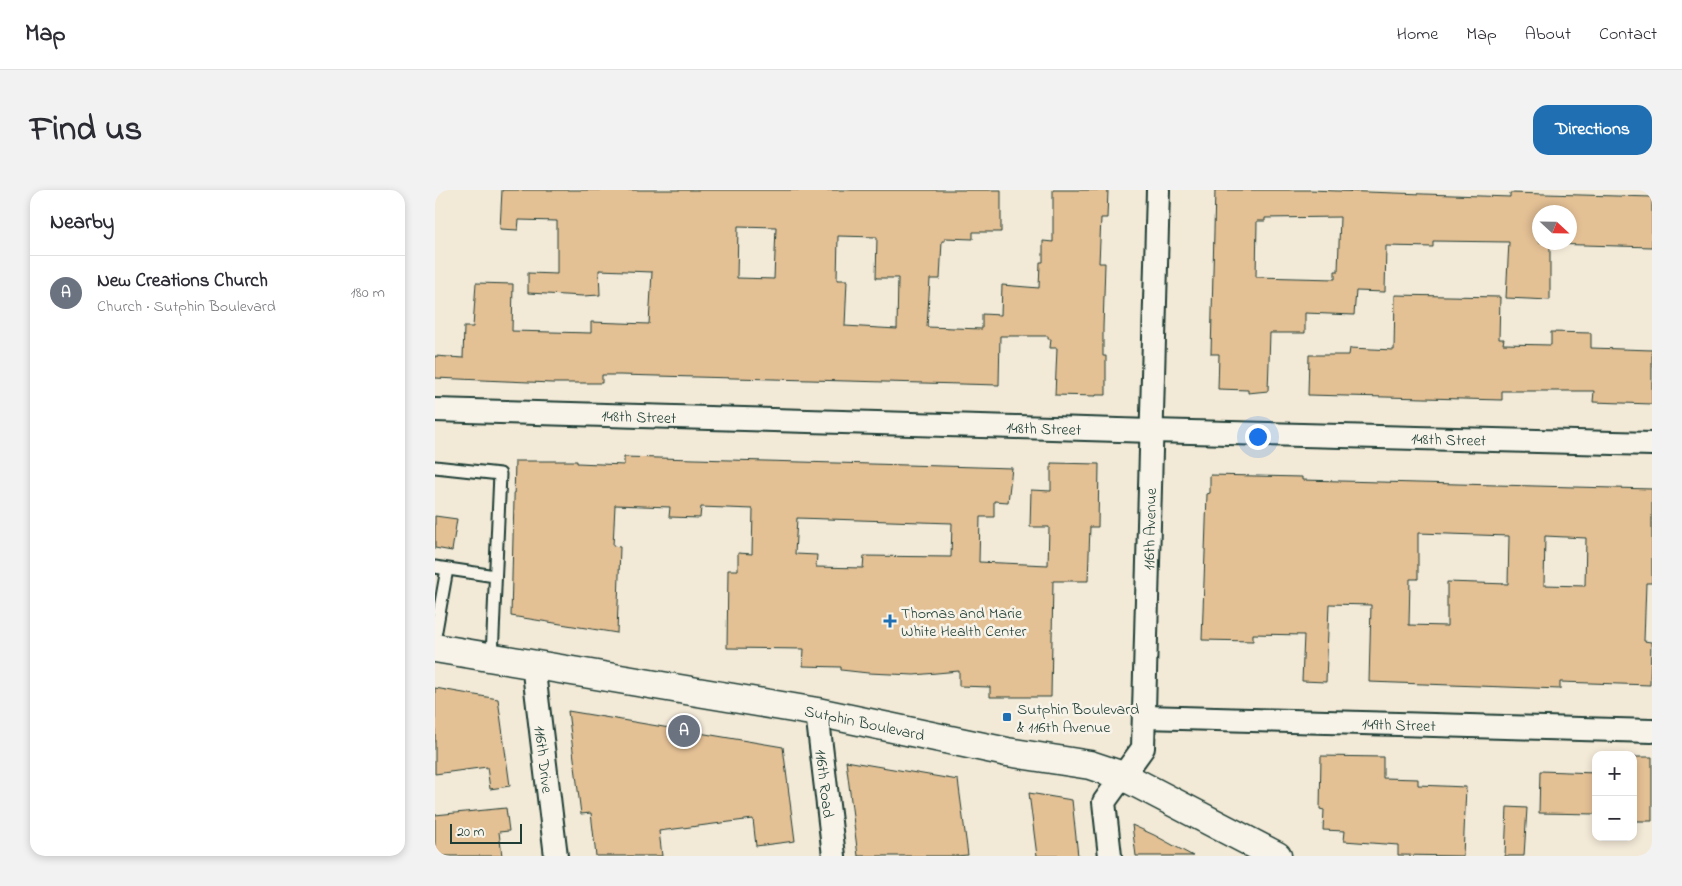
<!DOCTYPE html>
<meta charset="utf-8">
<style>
body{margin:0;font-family:"Indie Flower",sans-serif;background:#f2f2f3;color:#2b2b33}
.controls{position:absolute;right:15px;bottom:15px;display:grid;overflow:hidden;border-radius:10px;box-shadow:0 2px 8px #0003}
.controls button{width:45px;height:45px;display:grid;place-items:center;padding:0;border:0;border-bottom:1px solid #e1e1e2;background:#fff;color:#2b2b33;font:25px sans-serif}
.compass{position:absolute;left:1097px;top:15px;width:45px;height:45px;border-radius:50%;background:#fff;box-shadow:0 2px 8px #0003;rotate:112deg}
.scale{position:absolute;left:15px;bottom:12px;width:72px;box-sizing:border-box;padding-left:5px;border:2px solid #1f3d34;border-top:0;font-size:14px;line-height:18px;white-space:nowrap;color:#1f3d34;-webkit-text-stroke:4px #f7f3e8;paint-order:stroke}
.you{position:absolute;left:822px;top:246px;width:18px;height:18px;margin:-12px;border:4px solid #fff;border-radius:50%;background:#1a73e8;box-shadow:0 0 0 8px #1a73e833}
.badge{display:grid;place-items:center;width:32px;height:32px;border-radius:50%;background:#1f6fb2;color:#fff;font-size:16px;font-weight:700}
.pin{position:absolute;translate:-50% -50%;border:2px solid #fff;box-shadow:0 1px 5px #0006}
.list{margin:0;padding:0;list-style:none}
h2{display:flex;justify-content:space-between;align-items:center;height:65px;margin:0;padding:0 20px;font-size:21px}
h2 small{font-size:16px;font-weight:400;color:#7c7c81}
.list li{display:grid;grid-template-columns:32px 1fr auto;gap:15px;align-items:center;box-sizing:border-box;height:75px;padding:0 20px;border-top:1px solid #e1e1e2}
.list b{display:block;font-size:19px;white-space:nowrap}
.list p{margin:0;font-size:16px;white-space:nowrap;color:#7c7c81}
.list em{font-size:16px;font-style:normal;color:#7c7c81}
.map{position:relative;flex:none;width:1217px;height:666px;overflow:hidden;border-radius:15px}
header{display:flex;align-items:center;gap:30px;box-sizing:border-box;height:70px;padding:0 25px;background:#fff;border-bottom:1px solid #e1e1e2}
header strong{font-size:24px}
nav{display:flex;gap:28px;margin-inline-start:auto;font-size:18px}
.intro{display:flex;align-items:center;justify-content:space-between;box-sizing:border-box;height:120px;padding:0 30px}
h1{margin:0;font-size:35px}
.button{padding:12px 22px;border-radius:15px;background:#1f6fb2;color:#fff;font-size:18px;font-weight:700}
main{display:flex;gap:30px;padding:0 30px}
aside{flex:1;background:#fff;border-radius:15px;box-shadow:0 2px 8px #0003}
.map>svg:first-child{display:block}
.building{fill:#e4c095;stroke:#1f3d34;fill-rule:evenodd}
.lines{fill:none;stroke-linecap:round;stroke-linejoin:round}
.service-casing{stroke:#1f3d34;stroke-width:15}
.minor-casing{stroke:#1f3d34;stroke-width:26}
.secondary-casing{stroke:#1f3d34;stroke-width:31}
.service{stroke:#f7f3e8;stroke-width:11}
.minor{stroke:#f7f3e8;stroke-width:22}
.secondary{stroke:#f7f3e8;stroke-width:28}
.poi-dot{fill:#1f6fb2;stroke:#f7f3e8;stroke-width:2}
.labels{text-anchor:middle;stroke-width:5;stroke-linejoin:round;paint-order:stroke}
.street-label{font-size:16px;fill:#1f3d34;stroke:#f7f3e8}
.poi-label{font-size:16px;fill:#1f3d34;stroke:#f7f3e8;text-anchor:start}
</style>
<header>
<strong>Map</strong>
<nav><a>Home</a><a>Map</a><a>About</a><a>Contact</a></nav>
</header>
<div class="intro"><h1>Find us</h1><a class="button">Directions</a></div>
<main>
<aside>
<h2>Nearby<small></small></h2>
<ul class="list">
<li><span class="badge" style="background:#6b7280">A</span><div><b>New Creations Church</b><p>Church · Sutphin Boulevard</p></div><em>180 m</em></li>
</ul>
</aside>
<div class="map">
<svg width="1217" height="666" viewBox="0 0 1217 666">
<rect width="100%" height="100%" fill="#f3e9d7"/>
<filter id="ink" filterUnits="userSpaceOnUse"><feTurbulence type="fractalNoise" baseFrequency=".02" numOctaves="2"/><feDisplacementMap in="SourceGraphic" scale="10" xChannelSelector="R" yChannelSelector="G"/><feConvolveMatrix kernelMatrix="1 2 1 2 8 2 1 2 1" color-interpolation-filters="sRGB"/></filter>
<g filter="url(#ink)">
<path class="building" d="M67 0H566V42H538V49L510 48V51H507L505 89H495L492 137 547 139V124L566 125 567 95 604 98 605 72H608V51L618 52V0H673L672 28H666L664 73H670L668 138V166H671V205H661V206L620 205 622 158H615L616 149H613V146H565L564 195 185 185H167V193H117L0 188V166L28 168 29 137H38L41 93 78 94 77 141 156 143V132L214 134 217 82 164 80 165 105 148 106 93 103V83L122 84V31L84 30 83 40 65 39ZM303 36 341 37 339 89 302 88ZM403 46 442 47 441 88H463L462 139 410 136 412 90H402Z
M780 0H874L1075 7V3L1217 7V57L1115 54V110L1071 108 1074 52 998 51V57L951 56 950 102 921 101 919 125 870 123V143H835L833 201 813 203V200L783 199 784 164H776ZM1104 22H1134V52H1104ZM905 27 903 81H900V89L821 87 822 31H830V28Z
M960 105 1065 107 1064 149H1069L1068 154 1116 155V142L1156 143V158L1217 160V214L1158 212 1159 201H1067V210L873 205 874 165H914L915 158 959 160Z
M189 267 577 278 573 312 559 311V327H545L544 372 613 375 614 337H595L596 300 616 301V273L664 274 663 337H655L653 391H618L616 507H555V497L524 496V481L479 485 433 483 406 480V477L368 476 369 459 292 458 293 380H303V363L317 364 318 319 266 317 265 328 234 327 235 317 180 315 178 356 185 357 182 443 76 426 80 271H142V273L189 275ZM362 328 517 333 516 367 429 366 428 378 381 377 382 365 360 364Z
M775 285 867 287V290L1217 299V393H1211L1209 451 1216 452 1215 495 1125 492V499L934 492 936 415 894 414 891 492 867 491 869 445 818 444V451L767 450 772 304 775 303ZM983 343 1074 346 1073 394 1012 392V436L974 435 975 389H983ZM1110 346 1151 348 1150 396 1109 395Z
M0 326 22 329 17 361 0 358Z
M0 498 63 509 75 596 55 599 52 577 0 584Z
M133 521 348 557 360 651 321 656 318 629 224 641 227 666H161L156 623 146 624Z
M886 566 948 567V588L983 589V595L1031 597 1028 666 963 665V655L909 651 910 641 888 640 889 620 885 619Z
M1200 567H1217V631H1199Z
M411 571 523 590 533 665 521 666H423Z
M1105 581 1161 583V624L1104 623Z
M594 603 637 610 643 666H602Z
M1072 617 1092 618 1089 666H1070Z
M71 618 74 641 64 642 67 666H0V625Z
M697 635 719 645 758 666H701Z"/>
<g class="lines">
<defs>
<path id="service" d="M0 277 65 284 57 467
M0 377 60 386
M0 446 12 379"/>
<g id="minor">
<path id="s1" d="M0 220 717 241 1217 254"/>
<path id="s2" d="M98 474 121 666"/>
<path id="s3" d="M382 522 399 666"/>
<path id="s4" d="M710 527 1217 541"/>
<path id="s5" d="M675 666 669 612 708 558 723 0"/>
</g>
<g id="secondary">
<path id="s6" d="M0 458 382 522 572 562 655 575 688 586 842 666"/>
</g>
</defs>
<use href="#service" class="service-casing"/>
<use href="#minor" class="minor-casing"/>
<use href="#secondary" class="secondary-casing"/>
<use href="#service" class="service"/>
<use href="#minor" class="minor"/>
<use href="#secondary" class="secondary"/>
</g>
</g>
<g class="poi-dot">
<path d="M452.5 423.5h5v5h5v5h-5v5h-5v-5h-5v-5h5z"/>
<rect x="567" y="522" width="10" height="10" rx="2.5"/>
</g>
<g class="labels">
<g class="street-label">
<text dy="6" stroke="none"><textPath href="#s1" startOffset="204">148th Street</textPath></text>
<text dy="6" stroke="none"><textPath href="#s1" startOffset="609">148th Street</textPath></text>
<text dy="6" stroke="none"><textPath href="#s1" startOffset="1014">148th Street</textPath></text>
<text dy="6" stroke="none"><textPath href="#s5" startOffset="340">116th Avenue</textPath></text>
<text dy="6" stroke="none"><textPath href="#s6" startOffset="436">Sutphin Boulevard</textPath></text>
<text dy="6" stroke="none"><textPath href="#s4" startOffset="254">149th Street</textPath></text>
<text dy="6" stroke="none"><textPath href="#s2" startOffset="96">116th Drive</textPath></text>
<text dy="6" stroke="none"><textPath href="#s3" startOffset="72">116th Road</textPath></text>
</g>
<g class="poi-label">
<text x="466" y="428">Thomas and Marie<tspan x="466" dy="18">White Health Center</tspan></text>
<text x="582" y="524">Sutphin Boulevard<tspan x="582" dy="18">&amp; 116th Avenue</tspan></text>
</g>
</g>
</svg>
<div class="controls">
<button>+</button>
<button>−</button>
</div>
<svg class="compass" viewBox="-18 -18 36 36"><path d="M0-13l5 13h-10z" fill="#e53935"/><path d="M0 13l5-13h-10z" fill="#7c7c81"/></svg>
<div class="scale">20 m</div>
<div class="you"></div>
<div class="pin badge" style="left:249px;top:541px;background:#6b7280">A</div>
</div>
</main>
